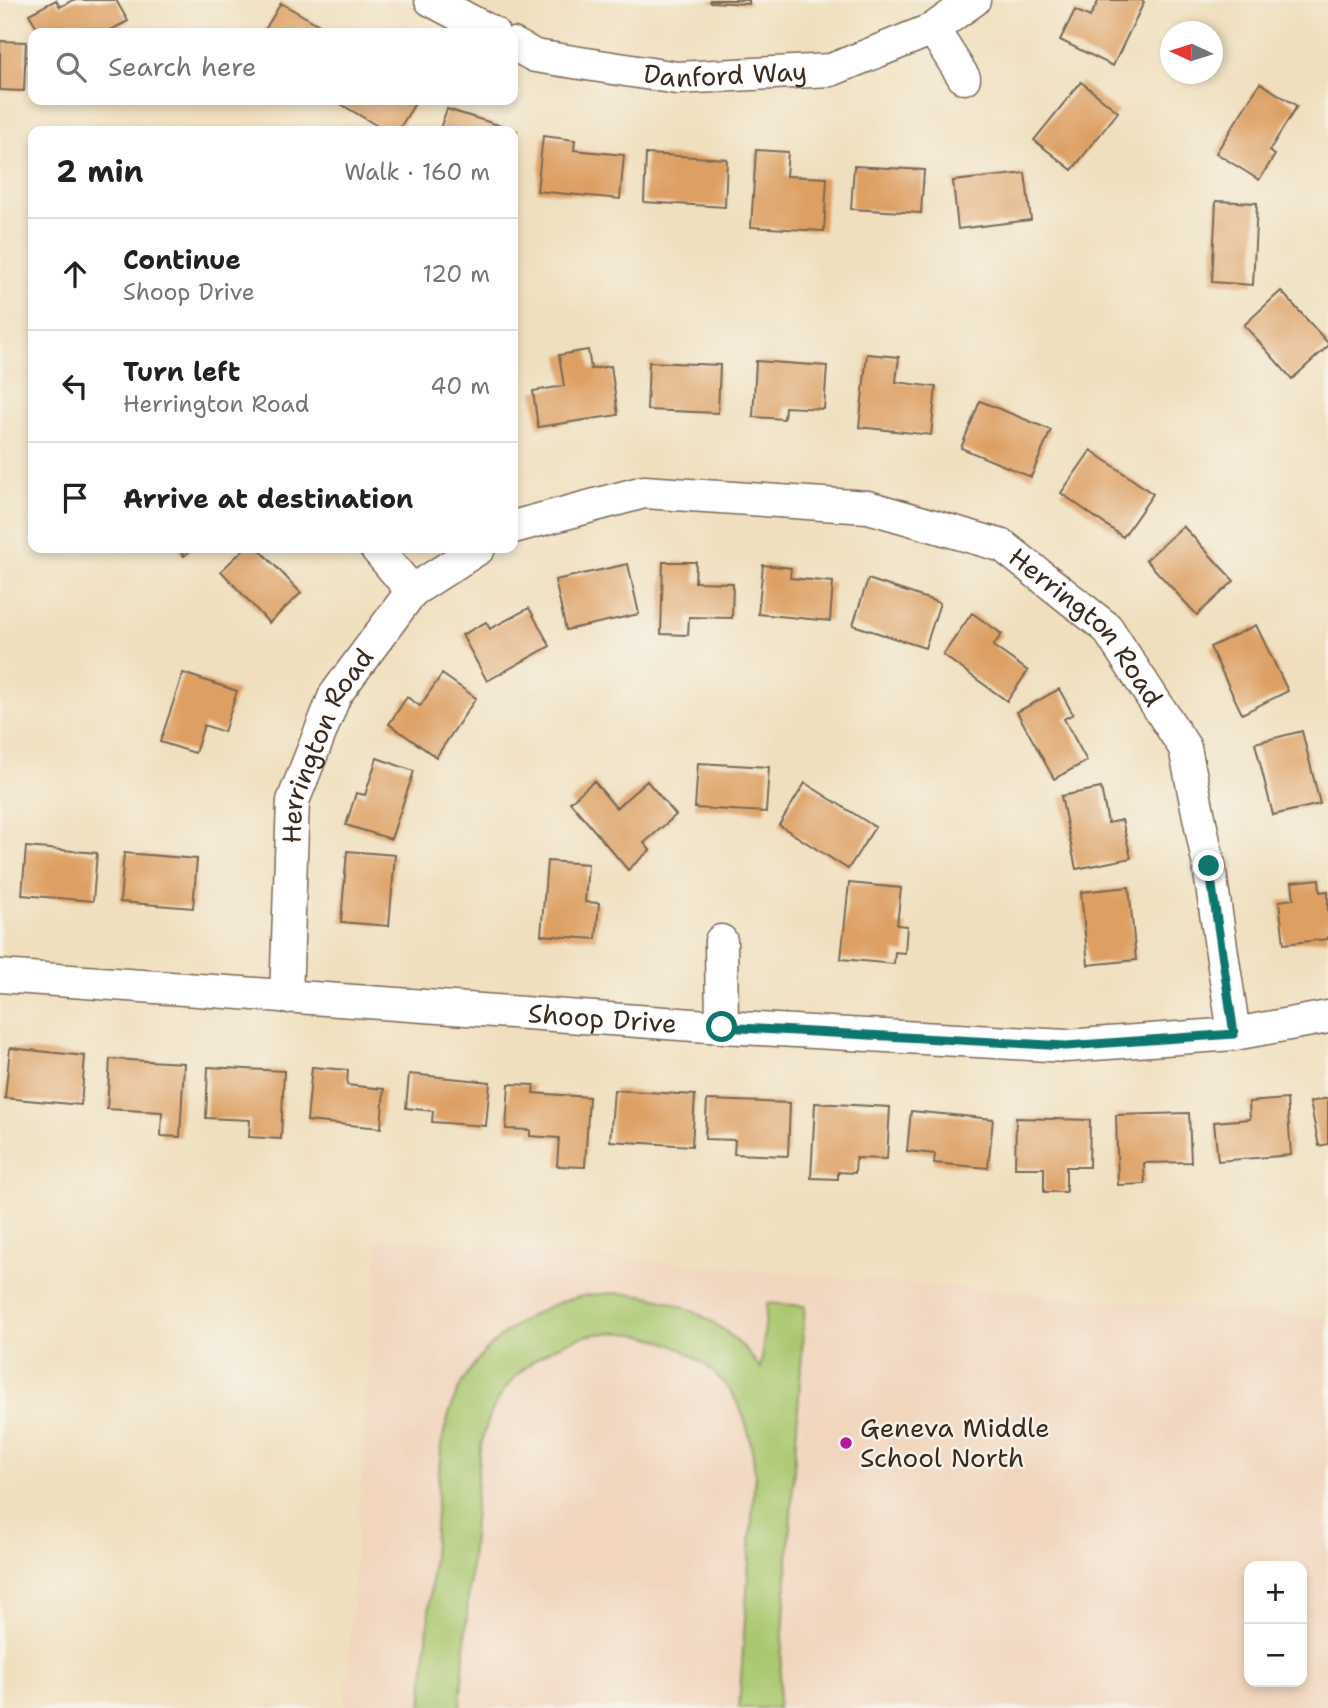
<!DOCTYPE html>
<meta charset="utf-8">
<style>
body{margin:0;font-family:"Shantell Sans",sans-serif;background:#f2f2f2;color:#202124}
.controls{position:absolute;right:21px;bottom:21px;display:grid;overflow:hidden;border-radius:14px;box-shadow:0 4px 10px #0003}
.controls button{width:63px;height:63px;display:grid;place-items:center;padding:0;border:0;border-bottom:2px solid #e0e0e0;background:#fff;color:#202124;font:35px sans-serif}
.compass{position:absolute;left:1160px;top:21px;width:63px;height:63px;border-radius:50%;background:#fff;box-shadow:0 4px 10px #0003;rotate:274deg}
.stop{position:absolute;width:21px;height:21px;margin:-16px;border:5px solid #0f766e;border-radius:50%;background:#fff}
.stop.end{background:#0f766e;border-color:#fff;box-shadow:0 2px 7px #0008}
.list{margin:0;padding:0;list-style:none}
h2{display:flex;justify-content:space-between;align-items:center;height:91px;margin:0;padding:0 28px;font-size:30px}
h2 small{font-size:23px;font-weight:400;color:#757577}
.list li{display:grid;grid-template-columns:46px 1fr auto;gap:21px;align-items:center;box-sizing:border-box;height:112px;padding:0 28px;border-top:2px solid #e0e0e0}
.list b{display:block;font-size:26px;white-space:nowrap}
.list p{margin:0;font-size:23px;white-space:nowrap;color:#757577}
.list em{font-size:23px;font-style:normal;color:#757577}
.icon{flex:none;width:38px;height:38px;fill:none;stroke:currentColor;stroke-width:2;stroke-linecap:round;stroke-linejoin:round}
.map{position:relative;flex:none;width:1328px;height:1708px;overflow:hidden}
.search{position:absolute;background:#fff;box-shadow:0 4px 10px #0003;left:28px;top:28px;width:490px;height:77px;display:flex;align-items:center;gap:18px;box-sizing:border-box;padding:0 24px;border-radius:14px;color:#757577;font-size:26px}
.panel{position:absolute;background:#fff;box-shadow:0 4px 10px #0003;left:28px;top:126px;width:490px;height:427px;border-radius:14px}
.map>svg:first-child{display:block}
.built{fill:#f1d5bd;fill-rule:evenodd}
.green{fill:#a9c76e;stroke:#727846;stroke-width:2}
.building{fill:#dd9f62}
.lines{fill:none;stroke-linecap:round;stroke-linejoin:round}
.minor-casing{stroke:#7a6956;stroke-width:35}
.minor{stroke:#fff;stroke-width:32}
.route{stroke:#0f766e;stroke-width:9}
.poi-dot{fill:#b5179e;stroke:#f7f3e8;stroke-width:2.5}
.labels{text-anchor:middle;stroke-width:5;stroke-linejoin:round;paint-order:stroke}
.street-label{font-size:26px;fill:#3b2a1e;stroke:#f7f3e8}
.poi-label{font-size:26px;fill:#3b2a1e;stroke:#f7f3e8;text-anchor:start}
</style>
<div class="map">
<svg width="1328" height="1708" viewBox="0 0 1328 1708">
<rect width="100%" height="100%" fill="#f7f3e8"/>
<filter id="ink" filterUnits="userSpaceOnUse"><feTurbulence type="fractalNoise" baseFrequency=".0143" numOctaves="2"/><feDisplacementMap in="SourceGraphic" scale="14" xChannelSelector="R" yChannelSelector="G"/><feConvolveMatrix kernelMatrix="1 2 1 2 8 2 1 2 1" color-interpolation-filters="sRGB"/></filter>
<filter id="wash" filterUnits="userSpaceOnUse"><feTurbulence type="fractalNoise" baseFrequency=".00686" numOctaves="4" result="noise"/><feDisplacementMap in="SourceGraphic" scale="28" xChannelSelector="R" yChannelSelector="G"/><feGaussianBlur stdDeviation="1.57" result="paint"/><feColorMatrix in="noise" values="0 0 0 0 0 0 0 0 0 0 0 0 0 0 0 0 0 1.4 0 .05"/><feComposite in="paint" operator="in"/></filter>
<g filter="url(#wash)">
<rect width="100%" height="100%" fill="#f0dfbe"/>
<path class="built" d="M378 1238 1328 1319V1708H345ZM1249 1566H1302V1682H1249Z"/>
<path class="green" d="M615 1293C626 1294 638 1294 648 1296 695 1306 734 1331 761 1369L767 1303 805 1306 778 1708H739L755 1474C753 1449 749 1425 737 1402 701 1341 621 1314 556 1347 530 1360 506 1382 493 1409 486 1424 482 1439 479 1455L460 1708H422L441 1446C445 1427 450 1408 458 1390 482 1343 532 1306 583 1296 594 1294 605 1294 615 1293Z"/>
<g id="blocks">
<path class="building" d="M56 0 60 7 73 0H116L128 21 105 33H40L29 14Z
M710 0H749V4L710 2Z
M1099 0H1141L1144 2 1113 66 1060 40 1075 10 1090 17Z
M281 3 333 33H263Z
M0 41 26 42 24 91 0 90Z
M1081 82 1118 112 1072 170 1034 140Z
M1260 83 1297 106 1269 151 1275 155 1259 180 1216 153Z
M334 100H417L398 131H386Z
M447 109 517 131 513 143V131H439Z
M543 136 575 140 574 150 624 155 620 199 537 191Z
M756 150 788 152 786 176 827 178 824 231 751 227Z
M646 154 727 159 725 207 644 202Z
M854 166 924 170 921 213 851 209Z
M1025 173 1031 220 958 229 953 181Z
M1216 201 1257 203 1253 285 1212 282Z
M1281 291 1328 343V346L1292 379 1244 325Z
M588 350 591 369 611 366 618 415 538 427 533 391 564 386 559 355Z
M867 354 899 357 896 382 936 387 931 435 859 427Z
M756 361 827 366 824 409 785 407 784 419 753 417Z
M649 362 720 365 718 413 647 410Z
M980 401 1051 430 1031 477 961 448Z
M1091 450 1153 494 1123 537 1061 493Z
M1183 526 1234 581 1197 615 1146 560Z
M176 548H193L184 556Z
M245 548H258L301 593 269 623 221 571Z
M663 562H696L695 582 733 583 732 618 689 617 688 635 661 634Z
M628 564 639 614 566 630 555 580Z
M763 565 791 568 790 578 833 582 830 621 758 614Z
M868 579 940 603 925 648 853 625Z
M529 608 550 646 487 681 462 635 486 622 490 629Z
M972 613 1002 634 993 646 1028 671 1007 701 943 655Z
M1256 625 1288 691 1242 714 1210 647Z
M183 673 237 691 224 732 204 725 195 753 160 742Z
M442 674 476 698 436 757 389 724 407 697 420 706Z
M1059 689 1073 714 1064 719 1087 761 1054 779 1017 712Z
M1302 731 1320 804 1273 815 1255 743Z
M377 758 414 771 391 839 346 825 356 793 365 795Z
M698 763 769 767 766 812 695 808Z
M594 781 616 808 647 781 676 815 644 843 650 850 628 870 570 802Z
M805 783 875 827 848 869 779 825Z
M1101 788 1108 823 1122 820 1131 858 1076 869 1061 796Z
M26 847 97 853 93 901 22 895Z
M347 851 395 855 389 926 341 922Z
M124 853 197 859 193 908 120 902Z
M547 861 588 864 585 902 599 903 596 939 541 935Z
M1319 879 1320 892 1328 891V939L1284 944 1279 901 1294 899 1292 882Z
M849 883 901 888 897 925 907 926 905 953 895 952 894 964 841 959Z
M1129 887 1136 960 1088 965 1081 892Z
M10 1048 85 1056 81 1105 5 1098Z
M110 1059 184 1063 180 1137 161 1136 162 1112 107 1109Z
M208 1067 284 1071 281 1139 249 1137 250 1120 206 1118Z
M312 1067 348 1070 347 1085 384 1089 381 1128 307 1121Z
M409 1074 490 1082 486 1126 432 1122 433 1111 406 1108Z
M509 1084 534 1085 533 1093 589 1097 585 1167 557 1166 559 1138 530 1136V1130L506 1129Z
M614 1090 695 1095 692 1146 610 1141Z
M1328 1098V1144L1319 1146 1310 1102Z
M1287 1099 1291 1155 1218 1161 1214 1122 1250 1119 1249 1102Z
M707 1100 790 1103 788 1156 734 1154 735 1140 705 1139Z
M815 1103 890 1107 887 1159 856 1158 855 1173 838 1172V1179L811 1178Z
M911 1111 993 1119 988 1168 934 1163 935 1154 907 1151Z
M1189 1113 1191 1162 1144 1163 1145 1184 1118 1185 1116 1115Z
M1016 1118 1090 1120 1089 1167H1066V1192H1044V1168H1015Z"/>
</g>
</g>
<g filter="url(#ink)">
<use href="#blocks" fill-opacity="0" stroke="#7a6956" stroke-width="2"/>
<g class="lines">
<defs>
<g id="minor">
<path d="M431 0 493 33"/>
<path d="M933 29 964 78"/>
<path id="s1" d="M513 44 535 56 677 78 831 70 933 29 974 0"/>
<path id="s2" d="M513 527 644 492 868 507 1003 546 1107 628 1185 748 1209 866 1234 1034"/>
<path d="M376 548 412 591"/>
<path d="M721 941 722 1027"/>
<path id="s3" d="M0 976 722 1027 1066 1046 1234 1034 1328 1017"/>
<path id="s4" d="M286 997 293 801 335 695 412 591 479 548"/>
</g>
</defs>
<use href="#minor" class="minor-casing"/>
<use href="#minor" class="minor"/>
</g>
</g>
<g class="lines" filter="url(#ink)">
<path class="route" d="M722 1027 1066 1046 1234 1034 1209 866"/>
</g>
<circle class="poi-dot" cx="846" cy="1443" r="7"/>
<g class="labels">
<g class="street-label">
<text dy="9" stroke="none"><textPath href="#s1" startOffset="217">Danford Way</textPath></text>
<text dy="9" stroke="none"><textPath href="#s2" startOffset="618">Herrington Road</textPath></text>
<text dy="9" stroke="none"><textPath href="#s4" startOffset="259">Herrington Road</textPath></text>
<text dy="9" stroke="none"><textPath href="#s3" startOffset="604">Shoop Drive</textPath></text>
</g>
<g class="poi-label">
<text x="860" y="1437">Geneva Middle<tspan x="860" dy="30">School North</tspan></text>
</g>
</g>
</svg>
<div class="controls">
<button>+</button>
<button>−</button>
</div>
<svg class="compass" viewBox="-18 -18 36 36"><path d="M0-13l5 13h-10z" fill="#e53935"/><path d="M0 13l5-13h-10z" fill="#757577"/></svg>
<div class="stop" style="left:722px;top:1027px"></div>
<div class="stop end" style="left:1209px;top:866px"></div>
<div class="search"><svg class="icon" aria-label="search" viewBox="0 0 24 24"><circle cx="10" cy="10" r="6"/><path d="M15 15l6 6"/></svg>Search here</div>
<section class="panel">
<h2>2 min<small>Walk · 160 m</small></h2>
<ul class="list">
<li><svg class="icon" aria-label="ahead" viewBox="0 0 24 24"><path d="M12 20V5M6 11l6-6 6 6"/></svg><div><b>Continue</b><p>Shoop Drive</p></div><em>120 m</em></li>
<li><svg class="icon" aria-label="left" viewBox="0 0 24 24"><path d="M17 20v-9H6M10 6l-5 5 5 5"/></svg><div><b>Turn left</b><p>Herrington Road</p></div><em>40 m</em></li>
<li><svg class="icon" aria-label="arrive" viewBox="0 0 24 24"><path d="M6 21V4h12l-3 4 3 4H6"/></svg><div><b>Arrive at destination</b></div></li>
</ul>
</section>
</div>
